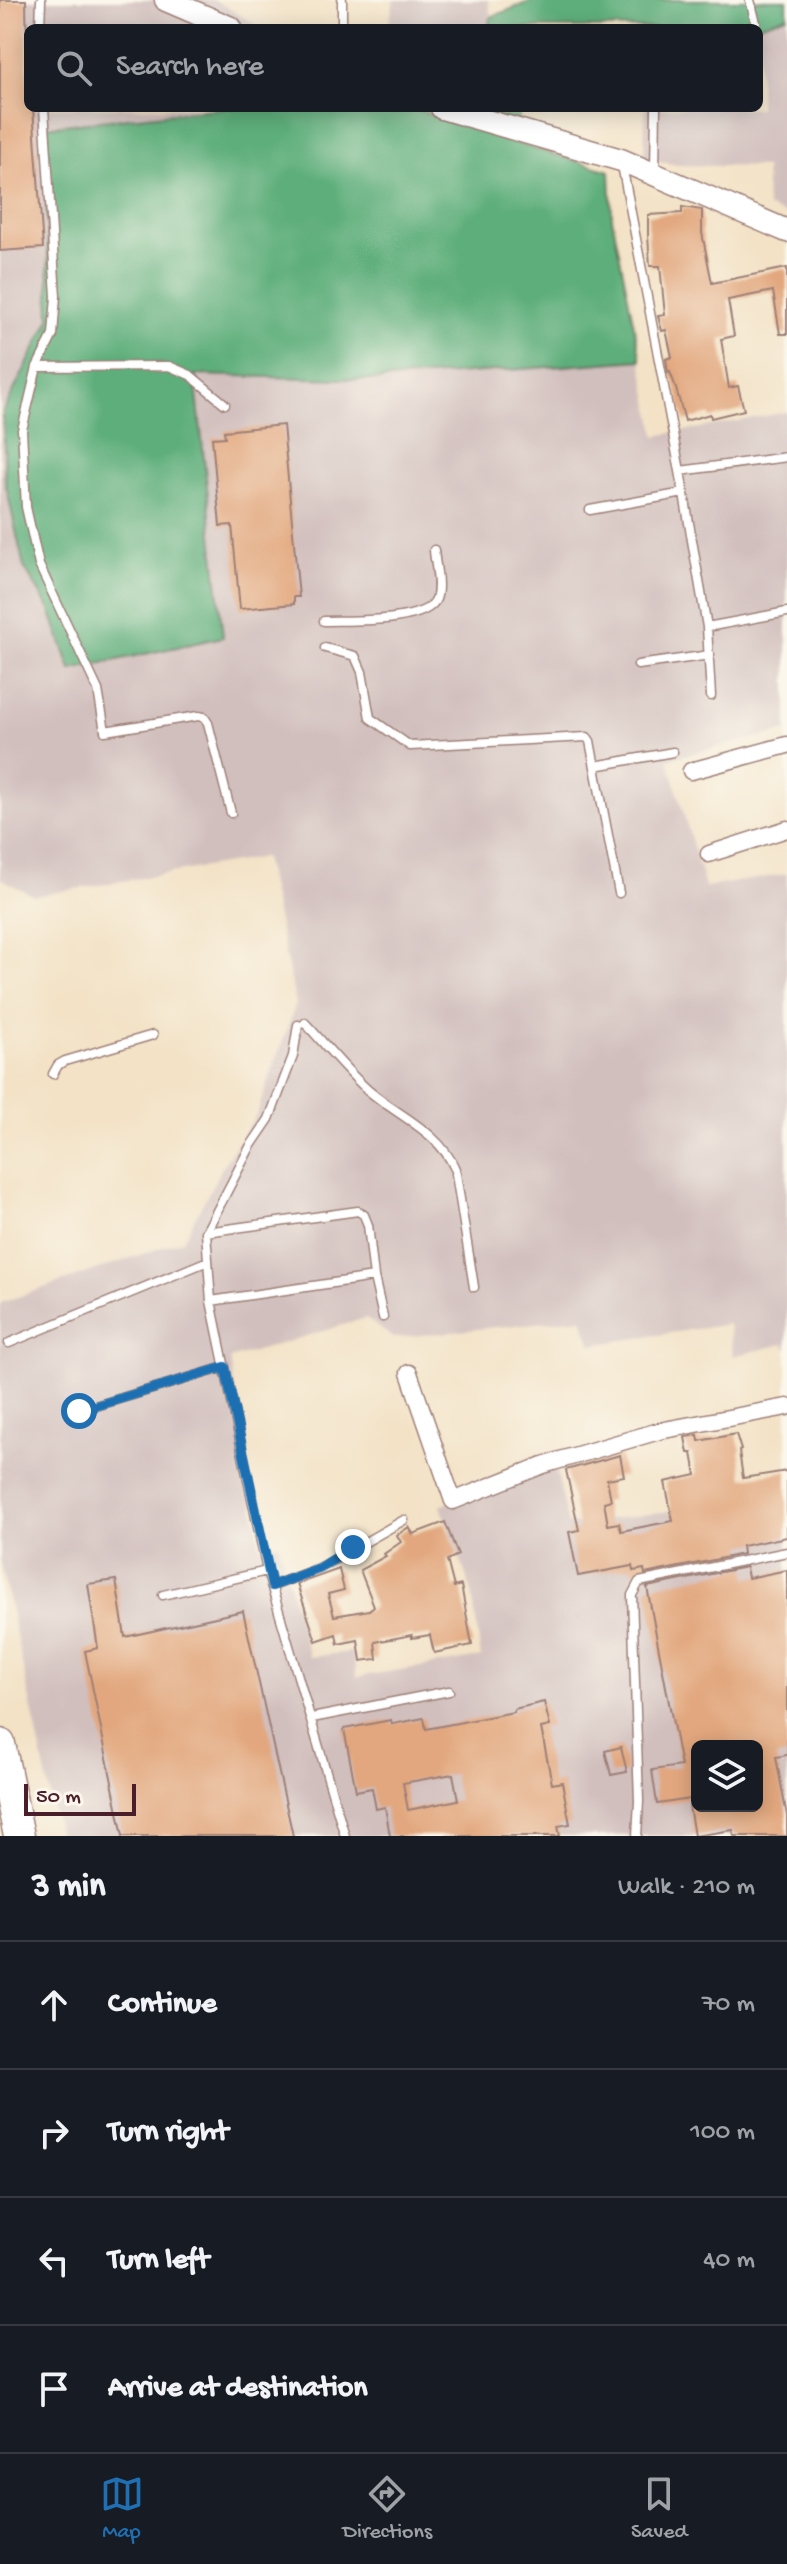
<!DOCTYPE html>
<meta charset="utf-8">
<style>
body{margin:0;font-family:"Gochi Hand",sans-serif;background:#242831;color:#f1f3f6}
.controls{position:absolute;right:24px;bottom:24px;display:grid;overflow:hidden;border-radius:12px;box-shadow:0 4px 20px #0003}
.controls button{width:72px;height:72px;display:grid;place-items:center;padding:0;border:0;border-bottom:2px solid #363941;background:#171b24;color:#f1f3f6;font:40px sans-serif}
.scale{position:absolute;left:24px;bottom:20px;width:112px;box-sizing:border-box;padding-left:8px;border:4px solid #4a1f2b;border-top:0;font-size:22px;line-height:28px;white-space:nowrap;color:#4a1f2b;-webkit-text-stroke:6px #fbf7ec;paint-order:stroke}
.stop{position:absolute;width:24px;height:24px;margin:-18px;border:6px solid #1f6fb2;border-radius:50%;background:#fff}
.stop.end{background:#1f6fb2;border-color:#fff;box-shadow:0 2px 8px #0008}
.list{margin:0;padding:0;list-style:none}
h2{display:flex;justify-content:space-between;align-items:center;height:104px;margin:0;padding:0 32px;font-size:34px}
h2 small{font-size:26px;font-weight:400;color:#9ea1a6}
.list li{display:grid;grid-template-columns:52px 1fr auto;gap:24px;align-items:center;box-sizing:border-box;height:128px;padding:0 32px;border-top:2px solid #363941}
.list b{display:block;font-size:30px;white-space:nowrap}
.list em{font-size:26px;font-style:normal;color:#9ea1a6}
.icon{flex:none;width:44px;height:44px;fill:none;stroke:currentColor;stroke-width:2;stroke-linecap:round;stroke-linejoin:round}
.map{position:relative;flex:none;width:787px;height:1836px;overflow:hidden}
.search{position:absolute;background:#171b24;box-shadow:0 4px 20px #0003;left:24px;right:24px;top:24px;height:88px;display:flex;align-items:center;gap:20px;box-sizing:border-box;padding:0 28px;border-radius:12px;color:#9ea1a6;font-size:30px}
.sheet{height:616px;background:#171b24}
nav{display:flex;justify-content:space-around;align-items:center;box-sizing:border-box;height:112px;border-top:2px solid #363941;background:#171b24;font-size:22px;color:#9ea1a6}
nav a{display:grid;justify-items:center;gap:4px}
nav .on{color:#1f6fb2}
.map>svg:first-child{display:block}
.industrial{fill:#d1bfbd;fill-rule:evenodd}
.forest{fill:#5dae7a;stroke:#546652;stroke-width:2}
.building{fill:#e2a77e;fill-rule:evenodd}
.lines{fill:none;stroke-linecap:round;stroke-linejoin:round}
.lane-casing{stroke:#9e8078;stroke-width:11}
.street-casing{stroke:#9e8078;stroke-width:19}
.secondary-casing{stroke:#9e8078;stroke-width:25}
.highway-casing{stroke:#9e8078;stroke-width:33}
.lane{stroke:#fff;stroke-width:8}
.street{stroke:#fff;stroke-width:16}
.secondary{stroke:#fff;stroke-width:22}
.highway{stroke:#fff;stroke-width:30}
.route{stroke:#1f6fb2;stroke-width:10}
</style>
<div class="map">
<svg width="787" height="1836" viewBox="0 0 787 1836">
<rect width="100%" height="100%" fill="#fbf7ec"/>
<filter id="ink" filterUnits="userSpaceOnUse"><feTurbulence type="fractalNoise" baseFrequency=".0125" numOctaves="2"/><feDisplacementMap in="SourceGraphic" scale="16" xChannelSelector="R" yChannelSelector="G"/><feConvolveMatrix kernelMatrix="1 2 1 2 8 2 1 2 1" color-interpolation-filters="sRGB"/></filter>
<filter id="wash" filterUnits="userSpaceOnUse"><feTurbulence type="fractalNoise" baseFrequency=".006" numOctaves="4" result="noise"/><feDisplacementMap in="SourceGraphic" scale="32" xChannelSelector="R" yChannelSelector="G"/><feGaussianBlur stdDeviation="1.8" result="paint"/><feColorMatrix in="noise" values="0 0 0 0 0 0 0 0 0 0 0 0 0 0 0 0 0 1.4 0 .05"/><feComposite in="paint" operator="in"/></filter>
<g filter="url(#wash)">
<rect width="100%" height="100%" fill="#f3e2c6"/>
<path class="industrial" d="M0 0H215L261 28H28V108H221L44 127 50 319 3 412 5 481 24 567 50 610 71 670 195 375 375 380 641 360 656 436 787 412V731L668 759 705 887 787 874V1350L784 1344 733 1356 729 1324 592 1345 582 1318 393 1338 366 1318 230 1359 260 1547 278 1543 309 1657 352 1652 357 1677 481 1657 472 1592 441 1506 554 1459 568 1525 787 1495V1836H59L0 1560V1303L183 1240 223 1166 257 1113 296 1004 264 857 34 896 0 878ZM697 1746H757V1806H697Z
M394 0H488L491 17 488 28H388Z
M787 16V215L767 207 765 167 677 165 644 158 645 108H759V28H749Z"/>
<path class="forest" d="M534 0H787V16L749 28H488L491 17Z
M221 108H410L463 122 467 108H520L515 143 610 171 612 218 641 360 375 380 195 375 223 637 71 670 50 610 24 567 5 481 3 412 50 319 44 127Z"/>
<g id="blocks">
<path class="building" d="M0 0H26L28 108H33L43 248 0 251Z
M682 207 702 210V233L712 283 787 268V334H780L773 291 728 300 734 336 721 339 729 388 738 386 744 410 711 418 710 414 685 421 675 385 670 372 668 373 666 359 672 357 666 330 662 331 658 316 665 315 660 266H650L648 235V215L682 213Z
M283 425 299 597H294V604L240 609 232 525 220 526 212 438 225 437 224 431Z
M736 1434 741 1450 739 1451 743 1478 787 1471V1537L742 1546 743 1554 645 1574 644 1569 633 1571 632 1566 578 1576 569 1532 579 1530 566 1470 620 1455 624 1476 607 1479 611 1500 604 1502 608 1525 619 1523 621 1531 673 1521 665 1482 696 1475 692 1453H688L685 1437 698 1435 699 1441Z
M445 1522 458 1555 447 1560 454 1587 461 1585 472 1645 434 1653 430 1635 412 1638V1635L375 1642 377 1659 361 1661 358 1640 338 1644 336 1634 316 1641 297 1584 339 1569 344 1590 328 1594 334 1616 369 1610 374 1606 360 1570 386 1556 384 1554 401 1542 397 1535 409 1527 413 1534Z
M746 1567 748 1578 787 1570V1755L776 1757 787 1816V1836H734L733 1830 694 1836 689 1806H757V1746H697V1798L657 1804 652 1770 681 1766 647 1587Z
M116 1580 125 1637 243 1611 293 1836H123L85 1651 98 1648 88 1584Z
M544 1702 550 1726 541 1728 552 1784 562 1782 570 1824 558 1826 560 1836H390L385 1807 376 1809 372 1788 356 1791 344 1729 391 1720 392 1724 424 1718 426 1729 514 1712V1709ZM453 1774 458 1800 408 1810 403 1783Z
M621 1747 627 1772 611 1775 605 1751Z"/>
</g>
</g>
<g filter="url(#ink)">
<use href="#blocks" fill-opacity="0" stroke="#9e8078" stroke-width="2"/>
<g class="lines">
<defs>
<path id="lane" d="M342 0V28
M750 0 756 23 750 28
M40 28 41 0
M44 108 56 296 53 335 37 367 22 430 26 507 39 565 98 690 105 731 198 716 204 717 208 723 231 813
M622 165 680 471 787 457
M655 171 656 108
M37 367 169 366 190 375 225 404
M680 471 707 627 711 696
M590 510 684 493
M324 621C347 620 426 624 436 599 441 586 435 564 434 550
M707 627 787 612
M325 648 355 656 362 672 370 718 410 746 587 737 590 741 619 893
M638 665 710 655
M595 766 673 752
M305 1023C326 1045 346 1071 369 1091 397 1115 440 1132 455 1169
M298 1025 293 1056 269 1119 250 1147 206 1232 211 1301 267 1571 345 1836
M53 1074 58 1065 65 1061 153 1035
M456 1174 474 1287
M206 1232 358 1211 364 1215 368 1225 374 1277 383 1317
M211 1301 374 1277
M9 1343 208 1261
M79 1411 225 1367
M272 1586 320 1568 404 1520
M163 1595 267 1571
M312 1718 449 1691
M637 1836 639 1801 632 1595 639 1582 787 1552"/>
<path id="street" d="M691 771 787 745
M709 854 787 829
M409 1373 453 1501 543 1465 659 1431 787 1407"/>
<path id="secondary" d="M166 0 231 28
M442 108 621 160 787 231"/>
<path id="highway" d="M0 1744 19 1836"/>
</defs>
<use href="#lane" class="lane-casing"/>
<use href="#street" class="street-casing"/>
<use href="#secondary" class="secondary-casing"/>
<use href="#highway" class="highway-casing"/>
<use href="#lane" class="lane"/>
<use href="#street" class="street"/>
<use href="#secondary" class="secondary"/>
<use href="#highway" class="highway"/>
</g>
</g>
<g class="lines" filter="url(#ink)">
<path class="route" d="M79 1411 225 1367 272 1586 320 1568 353 1547"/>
</g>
</svg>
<div class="controls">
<button><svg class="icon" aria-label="layers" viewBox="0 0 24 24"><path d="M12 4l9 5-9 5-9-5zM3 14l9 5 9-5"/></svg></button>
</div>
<div class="scale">50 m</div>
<div class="stop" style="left:79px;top:1411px"></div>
<div class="stop end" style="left:353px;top:1547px"></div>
<div class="search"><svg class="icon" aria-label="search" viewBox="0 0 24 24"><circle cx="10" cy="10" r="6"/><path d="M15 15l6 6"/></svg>Search here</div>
</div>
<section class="sheet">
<h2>3 min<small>Walk · 210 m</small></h2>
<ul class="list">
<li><svg class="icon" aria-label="ahead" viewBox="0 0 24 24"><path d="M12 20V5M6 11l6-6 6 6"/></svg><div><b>Continue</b></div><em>70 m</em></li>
<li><svg class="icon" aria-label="right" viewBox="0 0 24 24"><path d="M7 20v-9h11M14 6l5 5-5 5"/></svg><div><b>Turn right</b></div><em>100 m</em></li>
<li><svg class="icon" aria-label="left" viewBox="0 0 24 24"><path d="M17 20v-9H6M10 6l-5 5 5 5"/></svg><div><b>Turn left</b></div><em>40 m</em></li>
<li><svg class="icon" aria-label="arrive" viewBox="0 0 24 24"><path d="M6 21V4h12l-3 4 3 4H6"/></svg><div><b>Arrive at destination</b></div></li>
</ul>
</section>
<nav>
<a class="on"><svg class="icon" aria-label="map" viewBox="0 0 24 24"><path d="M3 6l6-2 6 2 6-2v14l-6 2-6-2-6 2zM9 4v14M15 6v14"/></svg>Map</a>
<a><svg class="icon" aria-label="directions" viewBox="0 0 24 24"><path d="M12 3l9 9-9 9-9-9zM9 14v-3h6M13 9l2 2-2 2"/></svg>Directions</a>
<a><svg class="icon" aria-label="saved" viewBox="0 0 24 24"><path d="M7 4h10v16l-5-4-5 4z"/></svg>Saved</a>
</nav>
